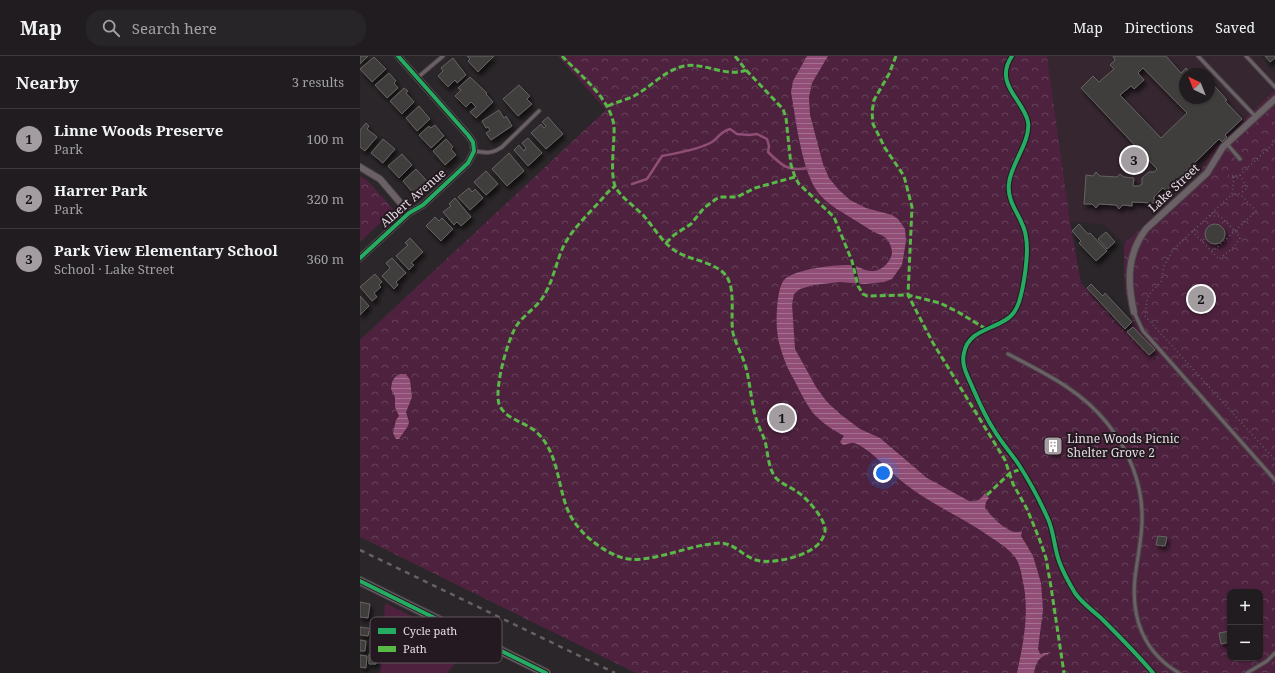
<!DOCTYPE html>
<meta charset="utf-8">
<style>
body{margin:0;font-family:"Noto Serif",serif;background:#282528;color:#f1f3f6}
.controls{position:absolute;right:12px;bottom:12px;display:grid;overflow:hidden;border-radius:8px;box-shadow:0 1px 3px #0004}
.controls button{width:36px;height:36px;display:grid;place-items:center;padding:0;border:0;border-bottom:1px solid #3d3a3d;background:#201c1f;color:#f1f3f6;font:20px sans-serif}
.compass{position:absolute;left:819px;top:12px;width:36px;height:36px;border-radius:50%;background:#201c1f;box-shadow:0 1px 3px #0004;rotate:317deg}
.you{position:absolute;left:523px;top:417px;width:14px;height:14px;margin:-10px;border:3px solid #fff;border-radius:50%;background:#1a73e8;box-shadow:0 0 0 6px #1a73e833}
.badge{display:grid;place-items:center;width:26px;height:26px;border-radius:50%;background:#a39ca0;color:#111;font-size:13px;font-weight:700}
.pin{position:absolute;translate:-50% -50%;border:2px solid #fff;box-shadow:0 1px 4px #0006}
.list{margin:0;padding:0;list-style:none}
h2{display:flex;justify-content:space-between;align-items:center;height:52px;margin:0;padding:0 16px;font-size:17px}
h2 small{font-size:13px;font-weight:400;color:#a2a1a4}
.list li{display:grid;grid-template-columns:26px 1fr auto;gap:12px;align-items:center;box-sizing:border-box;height:60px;padding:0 16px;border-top:1px solid #3d3a3d}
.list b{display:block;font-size:15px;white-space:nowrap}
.list p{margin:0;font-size:13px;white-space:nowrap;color:#a2a1a4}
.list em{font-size:13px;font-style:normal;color:#a2a1a4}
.icon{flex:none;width:22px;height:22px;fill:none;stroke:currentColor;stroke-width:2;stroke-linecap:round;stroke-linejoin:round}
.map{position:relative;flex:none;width:915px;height:617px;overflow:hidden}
header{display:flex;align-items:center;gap:24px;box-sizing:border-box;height:56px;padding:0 20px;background:#201c1f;border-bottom:1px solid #3d3a3d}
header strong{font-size:19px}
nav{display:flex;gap:22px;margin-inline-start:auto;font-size:14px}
.search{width:280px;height:36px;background:#282528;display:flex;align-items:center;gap:10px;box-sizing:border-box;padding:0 14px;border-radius:16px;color:#a2a1a4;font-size:15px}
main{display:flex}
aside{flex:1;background:#201c1f}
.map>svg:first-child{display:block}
.built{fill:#35262f;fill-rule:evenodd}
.grass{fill:#4e223e}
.park{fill:url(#park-crowns);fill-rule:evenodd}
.water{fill:url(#water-rules)}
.pier{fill:#2b2629}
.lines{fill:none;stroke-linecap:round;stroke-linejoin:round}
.stream{stroke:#904e77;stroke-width:2.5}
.building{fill:#3f3e3d;stroke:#656463;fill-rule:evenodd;filter:url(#shadow)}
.service-casing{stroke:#484446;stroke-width:5}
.minor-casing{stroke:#484446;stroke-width:8}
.tertiary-casing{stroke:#484446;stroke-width:10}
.path{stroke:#635c60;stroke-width:1.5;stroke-dasharray:1 3;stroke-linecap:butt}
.service{stroke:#6b6066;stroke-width:3}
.minor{stroke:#6b6066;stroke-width:6}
.tertiary{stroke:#6b6066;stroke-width:8}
.rail{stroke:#676164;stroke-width:2.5;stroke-dasharray:5 5;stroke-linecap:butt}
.quiet{stroke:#58b947;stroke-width:3;stroke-dasharray:6 3;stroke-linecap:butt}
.cycleway-casing{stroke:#241920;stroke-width:6}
.cycleway{stroke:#26ab63;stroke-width:4}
.labels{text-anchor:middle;stroke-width:4;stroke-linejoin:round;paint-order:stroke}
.street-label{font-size:12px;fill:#e4dce0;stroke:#241920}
.poi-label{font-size:12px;fill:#e4dce0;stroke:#241920;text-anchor:start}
.key{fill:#241920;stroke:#5e545a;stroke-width:1}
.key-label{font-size:11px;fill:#e4dce0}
</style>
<header>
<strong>Map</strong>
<div class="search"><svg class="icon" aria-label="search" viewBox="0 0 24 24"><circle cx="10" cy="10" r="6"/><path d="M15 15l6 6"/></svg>Search here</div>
<nav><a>Map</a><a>Directions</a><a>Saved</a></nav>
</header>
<main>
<aside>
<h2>Nearby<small>3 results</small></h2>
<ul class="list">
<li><span class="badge">1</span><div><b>Linne Woods Preserve</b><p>Park</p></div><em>100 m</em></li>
<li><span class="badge">2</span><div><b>Harrer Park</b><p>Park</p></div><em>320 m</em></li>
<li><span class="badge">3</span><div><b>Park View Elementary School</b><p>School · Lake Street</p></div><em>360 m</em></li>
</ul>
</aside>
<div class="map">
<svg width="915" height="617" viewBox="0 0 915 617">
<defs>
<pattern id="park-crowns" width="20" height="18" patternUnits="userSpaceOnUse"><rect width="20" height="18" fill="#4e223e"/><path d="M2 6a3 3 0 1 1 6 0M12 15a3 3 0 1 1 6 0" fill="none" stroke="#67425a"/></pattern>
<pattern id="water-rules" width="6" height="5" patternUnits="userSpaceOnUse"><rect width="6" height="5" fill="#904e77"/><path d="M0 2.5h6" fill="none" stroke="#a56f90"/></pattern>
<filter id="shadow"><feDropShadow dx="2.5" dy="4" stdDeviation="2" flood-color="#0009"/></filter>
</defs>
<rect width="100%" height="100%" fill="#2b2629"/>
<path class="built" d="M687 0H900L915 17V34L856 90 839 119 764 188 745 169 710 165ZM825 18H849V42H825Z"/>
<path class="grass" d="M25 547 111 589 87 617H20Z"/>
<path class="park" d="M198 0H687L710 165 721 227 765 275 774 267C763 242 764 216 764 188L839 119 856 90 915 34V617H276L0 481V284L246 54ZM870 536H900V602H870Z
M0 120 7 124 34 154 0 186Z"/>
<path class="water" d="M447 0H468L452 27 449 41 450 59 463 108 469 122 478 133 490 144 506 152 532 159 538 163 545 173 546 185 542 209 532 223 524 226 505 228 480 226 454 229 440 233 434 238 432 248 435 293 456 331 467 346 480 358 500 373 520 382 567 422 609 445C618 446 620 444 625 437L629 442 626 446 625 452C632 461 650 481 662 475L661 480 673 500 681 527 683 554 678 593 680 598 692 596C679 602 677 603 674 617H657C664 585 670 553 662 521 661 515 659 506 655 501 648 492 638 486 629 480 602 461 570 448 544 427 533 419 504 386 492 387 489 387 485 389 483 389L480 386 484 380C475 375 465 369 457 361 448 353 438 331 432 320 425 308 418 288 417 274 416 262 417 232 424 224 434 213 474 209 488 209 498 209 505 216 514 215 523 214 531 205 532 197 532 192 530 187 527 183 523 179 518 178 514 176 507 172 500 167 493 163 482 156 470 150 461 140 442 120 436 64 431 36L433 25Z
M40 318H46L50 324 52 341 46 356 49 366 48 370 39 383H36L33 377 36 364 39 360 35 351V341L31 333 32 326 35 321Z"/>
<path class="pier" d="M491 207H495L500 230H497Z"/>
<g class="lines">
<path class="stream" d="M272 128 287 123 302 100C317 97 338 94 352 86 359 81 360 76 370 73L377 78 389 79 397 78 407 83 409 90 408 96C421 109 428 116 448 112"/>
</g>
<path class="building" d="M0 0H8L0 8Z
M107 0H134L118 16 108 5 110 3Z
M753 0H806L821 17 826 12 831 18H825V42H849V24L867 44 865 45 882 63 865 79 867 81 862 86 859 83 806 135 803 132 794 141V147L772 146V150L763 149 759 153 756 149 739 148 736 152 732 148H724L726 119 733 120 736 116 740 120 757 121 760 118 764 121 774 122 773 130H779L782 128V122L789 116H794L797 113 721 32 733 20 739 26 754 13 750 9 755 4ZM783 12 827 57 801 82 760 39 771 30 774 33 784 24 778 17Z
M905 0H915V2L910 6Z
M14 1 26 13 12 26 0 13Z
M93 2 106 19 97 27 95 24 88 31 78 20 83 15 81 12Z
M29 17 36 25 34 27 38 32 27 42 15 29Z
M110 21 127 37 126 38 133 46 116 62 110 56 116 51 111 46 106 51 95 40 101 34 98 32Z
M159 29 170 40 167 43 172 48 158 60 143 43Z
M44 32 48 35 46 37 54 46 42 58 30 45Z
M59 50 70 63 57 75 46 62Z
M139 54 144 62 146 60 152 70 131 84 126 77 130 74 128 71 126 72 122 65Z
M188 61 203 78 186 93 171 77 181 68 184 72 186 70 182 66Z
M6 67 9 70 7 73 17 81 5 95 0 91V74Z
M75 69 84 80 71 92 59 79 69 70 71 72Z
M168 82 182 97 168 110 154 94 159 89 164 95 166 92 162 87Z
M23 83 35 93 23 107 11 97Z
M86 83 93 91 91 93 96 99 85 109 73 95Z
M149 97 164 115 147 130 132 113Z
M42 98 52 109 39 122 28 110Z
M56 113 67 125 53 137 43 125Z
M126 115 138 128 126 139 114 126Z
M109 132 112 136 115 133 123 142 110 154 98 141Z
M95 142 111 161 101 170 97 166 94 169 83 156 91 150 89 148Z
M75 161 79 165 82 162 93 173 81 185 66 170Z
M845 178a10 10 0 1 1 20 0a10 10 0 1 1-20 0Z
M719 168 728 178 730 177 747 195 736 205 719 187 721 185 712 175Z
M746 176 755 186 747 193 738 183Z
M50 182 63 196 51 207 54 209 49 214 36 200 48 189 45 187Z
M32 202 46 217 36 226 38 229 34 233 22 220 30 212 26 207Z
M15 218 22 226 19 229 21 231 14 237 17 241 12 245 0 231Z
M731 228 743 240 745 237 772 266 765 273 727 232Z
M0 240 9 250 0 259Z
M773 271 795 294 789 299 767 276Z
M689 383H699L698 397 688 396Z
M798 480 807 481 805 490 796 489Z
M0 546 10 548 8 562 0 561Z
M0 571 14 573V576L9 575 8 580 0 579Z
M870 575V586L861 588 859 577Z
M0 584 6 585 5 595H0Z
M9 598 17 599 16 608H9Z
M0 599 7 600 6 612 0 611Z"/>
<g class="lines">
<defs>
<path id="service" d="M838 0 896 61
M886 0 915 31
M57 22 83 0
M867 88 880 103
M114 95C126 97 132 98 142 91L179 55
M774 256 783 275 792 285 915 424
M648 298C684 317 721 334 747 367 769 394 783 429 782 464 782 483 777 503 775 522 771 561 783 596 819 617
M887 617 907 605 915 597"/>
<path id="minor" d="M0 111 20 123 49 157
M0 202 49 157 63 149 108 107 114 95 113 86 108 79 38 0
M774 256C767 226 767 198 786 173L847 117 863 91 915 43"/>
<path id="tertiary" d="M0 525 186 617"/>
</defs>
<use href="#service" class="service-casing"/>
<use href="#minor" class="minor-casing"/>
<use href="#tertiary" class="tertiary-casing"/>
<path class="path" d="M880 119 887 132 880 138
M868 120H879L915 86
M874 121 872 138 818 189 812 196 804 210 801 226 791 236 787 244 785 260 915 404
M850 160H860L875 175 896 155 880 138H872
M832 175 859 203 874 191 880 182 875 175 852 196"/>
<use href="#service" class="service"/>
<use href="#minor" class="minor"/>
<use href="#tertiary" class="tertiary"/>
<path class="rail" d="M0 494 255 617"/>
<path class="quiet" d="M202 0C221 20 250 42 254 70 255 85 249 120 256 132 263 143 274 150 283 159 294 171 302 187 317 196 331 204 358 207 367 221 376 237 370 259 373 277 376 289 383 300 386 312 391 330 391 350 398 368 400 374 403 379 405 385 408 397 408 411 415 421 421 428 429 430 436 435 446 441 466 463 465 475 465 478 462 484 460 486 450 500 412 509 396 504 383 500 376 489 362 487 356 487 350 488 344 489 321 493 284 508 263 502 243 496 220 478 210 459 202 443 200 423 194 405 190 393 184 382 174 374 163 366 144 362 139 348 134 332 148 282 157 269 164 259 176 252 183 241 193 226 196 206 204 189 215 169 234 153 248 136L255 130
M375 0 386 14 423 53 426 62 431 109 435 121 439 128 474 161 492 205 498 230 503 238 507 240 548 239 580 247 598 256 626 273
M536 0 529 18 514 44 512 56 513 68 525 92 544 120 552 151 548 239 573 287 645 404 653 428 667 453 679 482 686 502 691 531 704 617
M248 50C256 46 266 44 274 40 291 31 305 14 324 10 344 6 367 22 386 14
M306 187 314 179 331 168 344 152 356 143 362 141H377L395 132 435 121
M627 439 650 417 661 413"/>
<defs>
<path id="cycleway" d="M652 0C633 28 664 44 668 66 671 85 651 108 649 127 646 148 664 162 666 181 669 197 664 230 659 246 657 252 653 259 647 263 631 274 608 275 604 297 601 308 607 319 611 328 618 344 624 359 634 374 641 386 651 397 659 409 670 426 680 445 688 463 694 476 694 491 699 505 703 516 709 527 715 537 722 547 732 554 741 562 759 580 777 598 793 617
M0 202 49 157 63 149 108 107 114 95 113 86 108 79 38 0
M0 525 186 617"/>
</defs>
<use href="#cycleway" class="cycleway-casing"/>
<use href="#cycleway" class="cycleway"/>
</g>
<defs>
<symbol id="building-square" viewBox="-11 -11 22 22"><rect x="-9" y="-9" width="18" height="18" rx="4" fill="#a39ca0" stroke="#241920"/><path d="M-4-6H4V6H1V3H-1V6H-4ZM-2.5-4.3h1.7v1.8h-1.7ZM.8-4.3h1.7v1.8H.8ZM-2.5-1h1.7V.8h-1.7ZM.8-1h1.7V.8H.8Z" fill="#fff"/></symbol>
</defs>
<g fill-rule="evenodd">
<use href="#building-square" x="682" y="379" width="22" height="22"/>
</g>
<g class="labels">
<g class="street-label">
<text transform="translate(814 132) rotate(-43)" y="4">Lake Street</text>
<text transform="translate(53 142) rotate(-41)" y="4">Albert Avenue</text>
</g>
<g class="poi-label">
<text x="707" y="387">Linne Woods Picnic<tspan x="707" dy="14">Shelter Grove 2</tspan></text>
</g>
</g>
<rect x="10" y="561" width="132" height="46" rx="6" class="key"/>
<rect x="18" y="572" width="18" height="6" fill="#26ab63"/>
<rect x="18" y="590" width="18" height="6" fill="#58b947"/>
<g class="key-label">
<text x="43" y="579">Cycle path</text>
<text x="43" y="597">Path</text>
</g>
</svg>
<div class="controls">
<button>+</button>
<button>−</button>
</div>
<svg class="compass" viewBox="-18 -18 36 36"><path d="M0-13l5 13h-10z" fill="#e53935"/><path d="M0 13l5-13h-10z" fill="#a2a1a4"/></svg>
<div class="you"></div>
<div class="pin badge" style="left:422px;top:362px">1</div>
<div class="pin badge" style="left:841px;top:243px">2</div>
<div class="pin badge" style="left:774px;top:104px">3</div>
</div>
</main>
